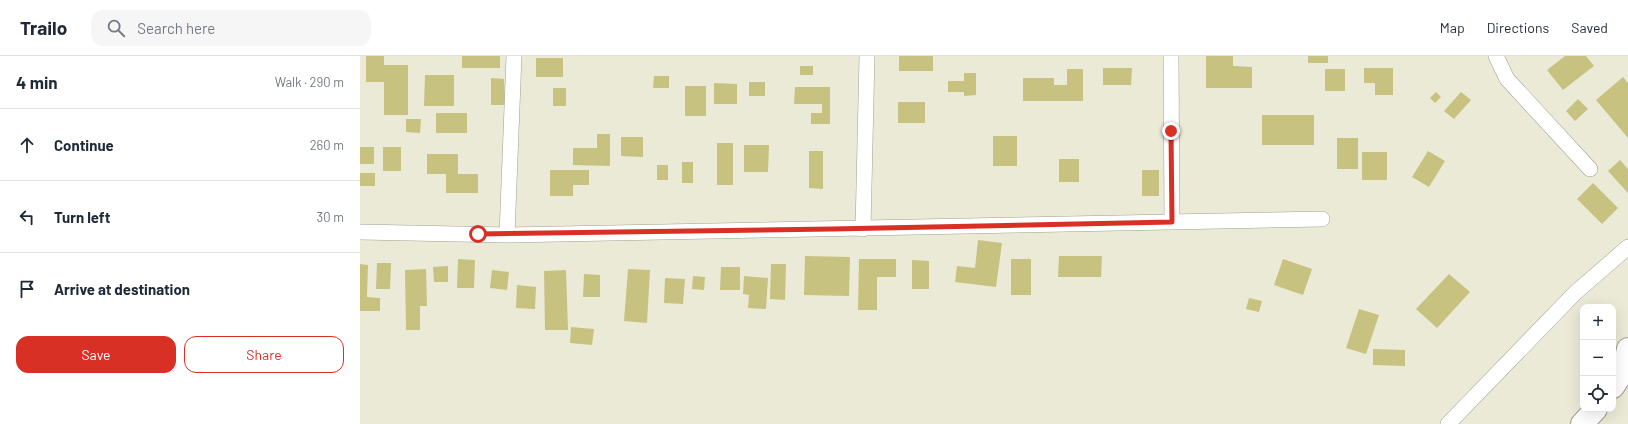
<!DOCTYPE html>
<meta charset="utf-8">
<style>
body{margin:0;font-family:Barlow,sans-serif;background:#f6f6f7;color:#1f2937}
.controls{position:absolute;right:12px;bottom:12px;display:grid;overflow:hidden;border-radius:8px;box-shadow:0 4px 16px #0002}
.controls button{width:36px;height:36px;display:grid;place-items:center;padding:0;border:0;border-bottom:1px solid #e0e1e3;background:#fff;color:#1f2937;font:20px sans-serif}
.stop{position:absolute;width:12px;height:12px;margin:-9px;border:3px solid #d93025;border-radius:50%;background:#fff}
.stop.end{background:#d93025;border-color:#fff;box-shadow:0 1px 4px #0008}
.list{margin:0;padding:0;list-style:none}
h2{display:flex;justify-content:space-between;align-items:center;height:52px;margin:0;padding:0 16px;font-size:17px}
h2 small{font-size:13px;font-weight:400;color:#747a83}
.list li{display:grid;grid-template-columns:26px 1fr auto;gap:12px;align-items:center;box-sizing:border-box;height:72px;padding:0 16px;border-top:1px solid #e0e1e3}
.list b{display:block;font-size:15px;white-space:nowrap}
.list em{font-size:13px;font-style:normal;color:#747a83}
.actions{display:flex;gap:8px;padding:12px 16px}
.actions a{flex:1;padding:9px 0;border:1px solid #d93025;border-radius:12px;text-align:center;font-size:14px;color:#d93025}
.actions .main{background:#d93025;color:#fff}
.icon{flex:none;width:22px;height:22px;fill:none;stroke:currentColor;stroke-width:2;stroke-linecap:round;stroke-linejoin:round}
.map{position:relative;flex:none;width:1268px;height:368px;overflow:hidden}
header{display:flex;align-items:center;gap:24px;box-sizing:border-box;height:56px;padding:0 20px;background:#fff;border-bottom:1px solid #e0e1e3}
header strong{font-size:19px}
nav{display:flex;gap:22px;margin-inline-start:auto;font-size:14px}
.search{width:280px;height:36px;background:#f6f6f7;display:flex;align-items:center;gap:10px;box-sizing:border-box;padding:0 14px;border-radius:12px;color:#747a83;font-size:15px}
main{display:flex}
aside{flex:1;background:#fff}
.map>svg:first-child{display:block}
.building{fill:#c7c280}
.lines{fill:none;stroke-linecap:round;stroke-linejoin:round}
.minor-casing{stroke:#a1a08f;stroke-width:16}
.trunk-casing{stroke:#a1a08f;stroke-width:24}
.minor{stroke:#fff;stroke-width:15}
.trunk{stroke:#fff;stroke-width:22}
.route{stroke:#d93025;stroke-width:5}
</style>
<header>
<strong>Trailo</strong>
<div class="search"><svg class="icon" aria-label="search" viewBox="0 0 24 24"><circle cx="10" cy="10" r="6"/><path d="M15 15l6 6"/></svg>Search here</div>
<nav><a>Map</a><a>Directions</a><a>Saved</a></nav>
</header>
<main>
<aside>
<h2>4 min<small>Walk · 290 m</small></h2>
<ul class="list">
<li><svg class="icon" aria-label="ahead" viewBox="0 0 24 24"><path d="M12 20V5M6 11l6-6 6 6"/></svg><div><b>Continue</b></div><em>260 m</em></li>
<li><svg class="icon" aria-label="left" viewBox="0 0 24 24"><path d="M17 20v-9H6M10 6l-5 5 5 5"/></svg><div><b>Turn left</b></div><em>30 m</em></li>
<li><svg class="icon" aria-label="arrive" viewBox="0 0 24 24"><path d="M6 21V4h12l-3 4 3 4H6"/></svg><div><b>Arrive at destination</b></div></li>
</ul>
<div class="actions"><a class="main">Save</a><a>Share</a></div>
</aside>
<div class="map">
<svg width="1268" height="368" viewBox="0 0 1268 368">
<rect width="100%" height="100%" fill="#ebead7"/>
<path class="building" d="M6 0H24V9H48V59H24V26H6Z
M102 0H140V12H102Z
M539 0H573V15H539Z
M846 0H873V10L892 11V32H846Z
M948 0H968V7H948Z
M1205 0H1226L1234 10 1203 34 1187 14Z
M176 2H203V21H176Z
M440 10H453V19H440Z
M743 12H772L771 29H743Z
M1004 12H1033V39H1015V27H1004Z
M707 13H723V45H663V22H694V29H707Z
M965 13H985V35H965Z
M604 17H616V39L604 40V36H588V25H604Z
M65 19H94V50H64Z
M294 20H309V32H293Z
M1263 21 1268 27V82L1236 44Z
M131 22 144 23 145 49H131Z
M389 26H405V40H389Z
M354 27 377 28V48H354Z
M325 30H346V60H325Z
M435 31H470V68H451V57H462V48H434Z
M193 32H206V50H193Z
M1076 36 1081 41 1075 47 1070 42Z
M1101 36 1111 44 1094 63 1084 55Z
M1218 43 1228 53 1215 65 1206 55Z
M538 46H565V67H538Z
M76 57H107V77H76Z
M902 59H954V89H902Z
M46 63H61L60 77 46 76Z
M237 78H250V110L213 109V92H237Z
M633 80H657V110H633Z
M261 81H283V101L261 100Z
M977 82H998V113H977Z
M357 87H373V129H357Z
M384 89H409L408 116H384Z
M0 91H14V108H0Z
M23 91H41V115H23Z
M449 95H463V133L449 132Z
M1068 95 1085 105 1069 131 1052 121Z
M1002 96H1027V124H1002Z
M67 98H98V118H118V137H86V118H67Z
M699 103H719V126H699Z
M1260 104 1268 113V137L1248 115Z
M322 106H333V127H322Z
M297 109H308V124H297Z
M190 114H229V129H213V140H190Z
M782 114H799V140H782Z
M0 117H15V130H0Z
M1233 127 1258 152 1242 168 1217 143Z
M618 184 642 187 636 231 595 226 597 210 615 212Z
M445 200 490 201 489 240 444 239Z
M699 200H742L741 221H698Z
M98 203 115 204 114 232H97Z
M499 203H536V221H517V254H498Z
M651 203H671V239H651Z
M923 203 952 213 943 239 914 229Z
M552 204 569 205V233H552Z
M17 207H31L30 233H16Z
M0 208 8 209 7 241 20 242V255H0Z
M411 208H426L425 244 410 243Z
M88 210V226H74L73 211Z
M361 211H380V234H360Z
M66 213 67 250H60V274H46L45 214Z
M268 213 290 214 287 267 264 265Z
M132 214 149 216 147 234 130 232Z
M206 214 208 274H185L184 215Z
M224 218 240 219V241H223Z
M1089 218 1110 236 1077 272 1056 253Z
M333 220 345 221 344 234 332 233Z
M384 220 408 222 406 253 388 252 389 239 383 238Z
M305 222 325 223 323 248 304 247Z
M157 229 176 231 175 253 156 252Z
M889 242 902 245 899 256 886 253Z
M999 253 1019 259 1006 298 986 292Z
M211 271 234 273 232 289 210 287Z
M1013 293 1045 294V310L1013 309Z"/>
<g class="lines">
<defs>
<path id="minor" d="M811 0 812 166
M1136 0 1147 23 1230 113
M503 173 507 0
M0 176 147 179 962 163
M147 179 154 0
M1088 368 1215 237 1268 191"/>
<path id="trunk" d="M1253 331 1263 316 1268 293
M1222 368 1236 353"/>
</defs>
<use href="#minor" class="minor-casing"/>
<use href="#trunk" class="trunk-casing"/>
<use href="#minor" class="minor"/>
<use href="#trunk" class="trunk"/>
</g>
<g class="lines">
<path class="route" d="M118 178 472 173 812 166 811 75"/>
</g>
</svg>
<div class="controls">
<button>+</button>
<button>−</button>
<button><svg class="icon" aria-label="locate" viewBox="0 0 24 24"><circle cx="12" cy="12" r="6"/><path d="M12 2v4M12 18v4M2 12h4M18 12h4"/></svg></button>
</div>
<div class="stop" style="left:118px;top:178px"></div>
<div class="stop end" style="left:811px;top:75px"></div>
</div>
</main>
